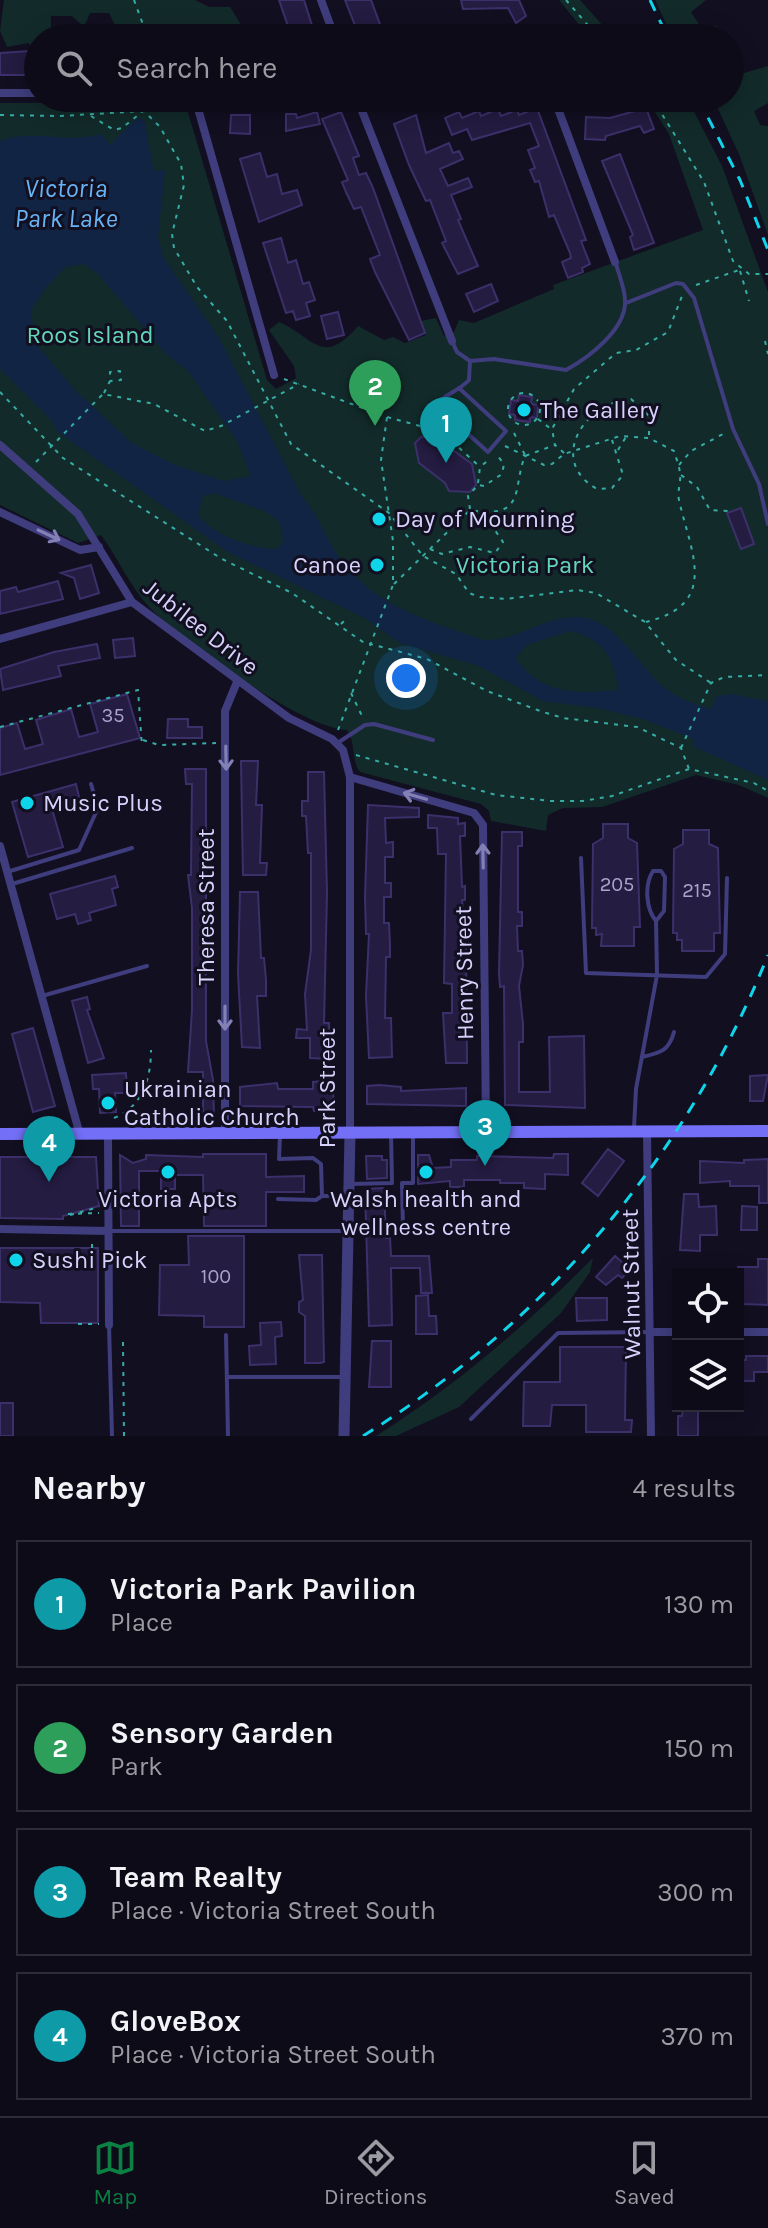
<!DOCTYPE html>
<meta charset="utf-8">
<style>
body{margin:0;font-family:Karla,sans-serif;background:#1c1926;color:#f1f3f6}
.controls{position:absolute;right:24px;bottom:24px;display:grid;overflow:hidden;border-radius:0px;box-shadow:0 4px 20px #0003}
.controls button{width:72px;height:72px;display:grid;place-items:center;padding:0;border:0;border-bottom:2px solid #2e2b38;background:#0e0b19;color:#f1f3f6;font:40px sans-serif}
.you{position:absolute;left:406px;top:678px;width:28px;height:28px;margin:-20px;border:6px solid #fff;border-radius:50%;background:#1a73e8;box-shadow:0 0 0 12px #1a73e833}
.badge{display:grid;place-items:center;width:52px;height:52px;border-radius:50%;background:#0b8043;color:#fff;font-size:26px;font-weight:700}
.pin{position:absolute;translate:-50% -66px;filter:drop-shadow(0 2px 4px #0008)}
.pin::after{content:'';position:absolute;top:42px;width:28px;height:24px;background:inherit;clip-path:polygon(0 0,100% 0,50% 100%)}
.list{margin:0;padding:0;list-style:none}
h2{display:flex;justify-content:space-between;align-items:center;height:104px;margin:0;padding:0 32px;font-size:34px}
h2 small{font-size:26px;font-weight:400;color:#9b9ba2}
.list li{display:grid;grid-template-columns:52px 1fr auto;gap:24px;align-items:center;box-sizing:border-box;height:128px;margin:0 16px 16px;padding:0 16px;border:2px solid #2e2b38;border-radius:0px}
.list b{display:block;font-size:30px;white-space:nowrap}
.list p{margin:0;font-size:26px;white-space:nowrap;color:#9b9ba2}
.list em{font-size:26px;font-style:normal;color:#9b9ba2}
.icon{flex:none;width:44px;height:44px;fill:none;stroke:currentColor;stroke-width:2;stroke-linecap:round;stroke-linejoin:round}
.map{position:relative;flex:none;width:768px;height:1436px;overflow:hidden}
.search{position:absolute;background:#0e0b19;box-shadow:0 4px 20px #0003;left:24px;right:24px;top:24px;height:88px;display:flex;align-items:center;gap:20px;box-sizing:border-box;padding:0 28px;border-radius:44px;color:#9b9ba2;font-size:30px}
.sheet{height:680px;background:#0e0b19}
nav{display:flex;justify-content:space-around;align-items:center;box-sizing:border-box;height:112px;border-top:2px solid #2e2b38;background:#0e0b19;font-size:22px;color:#9b9ba2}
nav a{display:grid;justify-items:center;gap:4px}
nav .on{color:#0b8043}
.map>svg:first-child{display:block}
.green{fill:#122b2a}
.water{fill:#112444;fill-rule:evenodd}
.building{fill:#241c41;stroke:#3c306b;stroke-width:2}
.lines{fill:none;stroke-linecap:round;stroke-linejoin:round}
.path{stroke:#36aca5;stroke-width:2;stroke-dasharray:4 6;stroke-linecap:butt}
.service{stroke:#3f3d7d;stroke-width:4}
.minor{stroke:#3f3d7d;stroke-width:8}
.tertiary{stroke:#3f3d7d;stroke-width:11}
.secondary{stroke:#736ff6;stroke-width:12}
.rail{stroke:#0fd5eb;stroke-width:3;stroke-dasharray:12 10;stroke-linecap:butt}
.oneway{stroke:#8380b6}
.poi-dot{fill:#0fd5eb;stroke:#120f21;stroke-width:3}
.labels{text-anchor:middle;stroke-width:6;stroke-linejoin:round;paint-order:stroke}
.number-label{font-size:20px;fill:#aaa4cd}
.park-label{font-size:24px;fill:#63d7bb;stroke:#120f21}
.poi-label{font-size:24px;fill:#d7d2fc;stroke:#120f21;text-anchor:start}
.street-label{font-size:24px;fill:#d7d2fc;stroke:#120f21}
.water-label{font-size:26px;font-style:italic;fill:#66b3f6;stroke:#120f21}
</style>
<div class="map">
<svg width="768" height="1436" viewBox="0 0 768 1436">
<rect width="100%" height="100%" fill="#120f21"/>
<path class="green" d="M4 0H195L209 7H230L246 32 236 38H121L109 13H90L84 27 72 16H51V38H38V70L29 43 7 47 0 31Z
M559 0H580L614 38H590Z
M655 0H706L691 12 702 29 717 26 719 38H673Z
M768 66V103L754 111 760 125 768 126V235L739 154 713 98H730V77Z
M646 98H687L722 166 768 292V798L739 785 696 775 602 807 563 808 548 815 546 831 491 821 489 811 481 804 360 772C351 760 356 743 347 730 305 730 179 639 149 607 129 585 118 558 101 535L78 543 0 505V103L185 102 267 380 276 389 296 378 294 366 269 330 279 322C314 337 322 368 358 326L384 340 393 337 405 343 426 335 421 321 436 318 444 336 454 332 459 320 474 323 554 289 553 285 703 230 669 134Z
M593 1258 590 1272 561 1313 459 1407 396 1436H376C457 1385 526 1325 593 1258Z"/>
<path class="water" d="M137 118 144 120 154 171 165 170 158 237 163 257 219 338 301 495C317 513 324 533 336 553 371 606 427 620 483 640 516 642 544 616 578 617 616 618 639 668 666 689 679 699 695 704 711 709L717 696 731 694 767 701 768 780 693 746 694 739 643 719 598 708 543 701 479 666 400 643 363 617 228 552 58 432 51 420 0 369V141C37 128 64 145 101 134L110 145ZM84 264 99 275 165 353 189 372 237 441 251 476 224 481 175 465 132 443 77 392 35 343 31 310 47 286 66 267ZM214 493 267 512 280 523 283 541 277 549C253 549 213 535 198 515L203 496ZM570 631C603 639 615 657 618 690 574 694 543 695 515 658L527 645Z"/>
<path class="building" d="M279 0H304L316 38H292Z
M345 0H371L385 38H360Z
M461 0H519L526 16 516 23 508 8 463 9Z
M29 51V75H0V53Z
M537 108 586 240 581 241 590 264 582 268 583 272 568 278 562 262 571 258 570 253 554 215 549 217 539 181 535 182 530 170 535 168 528 150 539 146 530 123 472 140 467 129 452 135 445 118 459 112 462 118 479 111 481 116 498 109 501 116 517 110 519 115Z
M646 108 654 129 644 133 640 126 606 136 605 140 585 139 586 117 610 118Z
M317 112 320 124 286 131V114H296L297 118Z
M341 112 359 156 353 158 359 175 366 173 373 188 425 333 409 340 375 272 370 259 380 255 361 207 354 209 346 192 342 182 348 180 322 119Z
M231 115H250V134L230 133Z
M416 115 426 153 449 143 453 153 459 151 463 159 440 169 448 186 468 178 472 187 451 195 461 219 458 220 478 266 458 274 442 243 446 241 430 200 426 201 409 165 394 124Z
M260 153 267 177 277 174 282 194 297 190 302 205 259 222 240 159Z
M620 154 654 243 634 250 630 237 633 235 602 161Z
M281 238 288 263 296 260 303 284 309 282 315 300 306 303 310 316 296 320 293 311 286 313 263 243Z
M491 284 498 301 474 312 466 294Z
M338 312 344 335 327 339 321 316Z
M519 395 532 397 531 404 538 405 537 418 530 417V422L515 420V415L509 414 511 400 518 401Z
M433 434 442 437 446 445 472 464 476 485 470 492 449 491 445 483 419 463 415 443 421 437Z
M741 508 754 544 741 549 727 513Z
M91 565 99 593 80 599 74 578 61 573Z
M58 581 63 599 0 614V591L16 587 18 592Z
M133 638 135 656 115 658 113 640Z
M97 644 100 658 58 666 61 676 3 690 0 669 54 652Z
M127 694 140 738 0 775V728L17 723 25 749 43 744 36 720 71 709 79 737 98 732 90 704Z
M168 719H188V727H202V738H167Z
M241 761H258L256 805H262L260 863H267L266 875H243Z
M185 769H206V1041L213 1080 214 1117H203V1072H188L192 1010V908L188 875H191L192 784H186Z
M308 772H324L327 893 324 1023H329L330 1059 310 1058V1038H296L297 1029 307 1030 305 994 311 950V853H308L306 816H302V801H308Z
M76 784 80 801 52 809 63 847 28 857 12 802Z
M368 805 419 808V817L385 818 386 843 393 842V857H385V883H391V897H384V923H389L390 944V957H386L385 1018H391L392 1057 369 1058 366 996 369 934H366L365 897Z
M428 815 458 818V824L465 823V836H460L462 887 465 886V900H462L466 936 467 1063H446L443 1013H452V984L444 983 446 854H438L437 828H428Z
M603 824H628V838L637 843 640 927H634V946H601L602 934 596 935V928H592L593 844 603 838Z
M683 830H709V844L718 848 720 933H714V951H682V940H677V933H673L674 849 683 844Z
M502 832H522V846H518V912H522V926H517L518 951H522L523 965 519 986 523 1024V1042H519V1092H550L549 1037 584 1036 585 1108 505 1105 504 986 500 987 499 974Z
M115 876 118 887 112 889 116 905 89 913 91 920 78 924 75 914 57 919 50 894Z
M240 892H258L261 958H264L266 980V996H257L260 1048 242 1047 238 974Z
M87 997 90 1009 87 1010 104 1058 88 1063 72 1001Z
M33 1028 55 1106 33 1112 12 1034Z
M126 1073 127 1093H115L116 1112 100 1113 99 1089H93L92 1075Z
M768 1075 763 1101H750V1076Z
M322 1081V1089L333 1088 334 1111H314L313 1107 240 1106V1087L277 1083 278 1089H313V1082Z
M379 1085 401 1087V1091L466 1088V1106L367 1104V1086Z
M608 1149 624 1161 598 1196 582 1183Z
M203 1154H266V1177L304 1176V1192H266V1226H204L203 1175H175V1189H161V1171H139V1226H121L120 1155 133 1163 146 1159V1155L203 1157Z
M554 1154H568V1175L545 1174V1189L524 1188V1183H500V1180H464V1187H450V1181L418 1184V1155H429L433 1168 451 1167V1160H477V1156L553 1158Z
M366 1156H382V1160H387V1178L367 1179Z
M0 1157H96L99 1206 63 1216V1219L0 1218Z
M768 1159V1203H759V1186H730V1181L700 1183V1161L744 1163V1160Z
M384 1188 386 1238H390L391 1256H429L432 1293H421L420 1268H391L392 1325 369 1326 365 1189Z
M684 1194H698L699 1207 716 1206 717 1235H700V1251L680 1250Z
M742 1206 757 1207V1230H741Z
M188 1236H244V1327H204V1316L159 1315 160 1265H189Z
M0 1248H98V1323H41L40 1303 0 1302Z
M299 1255H322L324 1362 320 1363H305V1316L299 1312V1302L303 1300Z
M615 1256 630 1269 622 1278 618 1275 606 1285 596 1277Z
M758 1259H768V1305L742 1304 738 1267H758Z
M428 1295 429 1316H436L437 1334H416V1296Z
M576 1298H607V1320L577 1321Z
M281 1322 282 1336 275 1337 276 1364 250 1365 249 1346 261 1345 260 1323Z
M372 1341H391V1387H369Z
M560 1347H626L625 1420H632L631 1432H586V1405H552L550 1426H523L524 1382H560Z
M746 1356H768V1372H754V1381H742L741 1360H746Z
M0 1403H13V1436H0Z
M683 1406H698V1436H678V1416H682Z"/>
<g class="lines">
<path class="path" d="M134 0 148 38
M566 0 599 38
M145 98 144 111 160 127 181 164 184 185 172 234 174 248 197 287 227 321 291 444 389 513 423 556 456 574 469 593 480 597 506 599 577 590 596 593 645 622 676 660 711 683
M652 98 704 182 733 261 749 274H768
M0 115 61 116 143 111
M91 116 114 130 122 128 143 111
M740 271 749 301
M696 285 739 270
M765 341 768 354
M284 379 387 417 442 432 480 467
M0 392 63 458 222 559 292 593 363 642 427 659 487 691 540 711 563 718 637 727 681 748 689 769
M104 393 110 381V372L120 371 121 380 110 381
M508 409a16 16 0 1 1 32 0a16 16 0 1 1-32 0Z
M538 419 551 429
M514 433 525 455
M612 440 623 475 612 488 597 489C547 461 584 402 631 399L649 416V437
M505 446 544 465 552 464 564 454 620 436 649 438 674 451C676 458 680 467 680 475 681 484 677 491 679 500 690 551 721 604 646 622
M618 450 626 437
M564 453 555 445 552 429 574 389 616 353 636 350 668 332 682 296
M36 462 103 394 154 404 205 431 221 426 299 384
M679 465 691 451 725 433
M681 475 697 487 710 510 729 511
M478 483 480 467 490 459
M470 509 468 496 478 485 484 486 502 474 504 464 497 455
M430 549 442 554 470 547 495 553 503 542 492 526 496 512
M394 584 470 510C527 520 512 488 525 456L555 445
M341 624 346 619
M351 693 362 716
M0 727 138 690 142 747
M338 730 393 585V541L381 460 387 417
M143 740 159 745 216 743
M681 748 711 683 724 677 768 675
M356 755 496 795 551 801H583L612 796 689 769 754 783 768 791
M114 1118C142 1107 151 1079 151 1050
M68 1214 99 1213
M70 1215 99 1207
M92 1244V1248
M78 1324H99
M123 1342 124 1436"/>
<path class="service" d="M626 303 676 283 683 284 694 298 733 429 759 484 768 524
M452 341 457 352 470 361 494 359 566 370C588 358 627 329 625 300 625 289 619 275 616 264
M460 389 506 431 488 452 436 405C446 393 459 391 469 380L470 361
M339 742 365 725 374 724 433 740
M581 858 586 973 706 977 725 954 727 878
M7 872 79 850 98 808 91 784
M12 884 132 848
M42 996 147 966
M642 1057C660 1053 669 1051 674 1032
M634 1128 636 1089 657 975 656 921 664 911 665 877 661 871H653C644 885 646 909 656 921
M280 1136 279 1159 313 1158 321 1164 322 1196H346
M350 1184 392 1183 391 1133
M278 1199 316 1200 322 1196
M403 1228 402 1183H413V1135
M109 1231H344
M109 1325 112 1436
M226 1335 228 1436
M227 1377H343
M471 1419 558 1333 650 1332"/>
<path class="minor" d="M321 0 335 38
M0 93H38
M195 98 274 375
M357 98 452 341
M554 98 615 262
M0 445 78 514 132 602 289 718 332 739 343 750 350 777V1133
M0 512 80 550 99 547
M0 639 132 602
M350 777 474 813 483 825 486 1130
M0 846 80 1135
M647 1132 651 1436
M225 1134V711L237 682
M108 1135 109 1325
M0 1229 108 1231
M653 1332H678
M738 1332H768"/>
<path class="tertiary" d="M344 1436 350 1133"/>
<path class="secondary" d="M0 1134 768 1131"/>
<path class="rail" d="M650 0 668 38
M698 98 740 180 768 250
M363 1436C546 1322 688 1155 768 955"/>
</g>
<defs><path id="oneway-shaft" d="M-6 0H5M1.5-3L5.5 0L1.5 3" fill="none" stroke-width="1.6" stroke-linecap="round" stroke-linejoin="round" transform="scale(2)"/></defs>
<g class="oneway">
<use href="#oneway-shaft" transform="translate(49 535) rotate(25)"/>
<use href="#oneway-shaft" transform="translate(226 758) rotate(89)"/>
<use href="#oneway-shaft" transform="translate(415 796) rotate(-164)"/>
<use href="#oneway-shaft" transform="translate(483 856) rotate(-91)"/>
<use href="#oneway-shaft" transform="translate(225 1018) rotate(90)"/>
</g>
<g class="poi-dot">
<circle cx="524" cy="410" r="8"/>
<circle cx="379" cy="519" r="8"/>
<circle cx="377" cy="565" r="8"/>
<circle cx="27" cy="803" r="8"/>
<circle cx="108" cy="1103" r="8"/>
<circle cx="168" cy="1172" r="8"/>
<circle cx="426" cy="1172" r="8"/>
<circle cx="16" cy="1260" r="8"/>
</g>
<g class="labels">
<g class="number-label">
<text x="113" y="722">35</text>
<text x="617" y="891">205</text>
<text x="697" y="897">215</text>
<text x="216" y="1283">100</text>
</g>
<g class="park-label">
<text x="90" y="343">Roos Island</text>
<text x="525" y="573">Victoria Park</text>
</g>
<g class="poi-label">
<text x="540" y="418">The Gallery</text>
<text x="395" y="527">Day of Mourning</text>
<text x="361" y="573" text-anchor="end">Canoe</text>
<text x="43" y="811">Music Plus</text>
<text x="124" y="1097">Ukrainian<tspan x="124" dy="28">Catholic Church</tspan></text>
<text x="168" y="1207" text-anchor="middle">Victoria Apts</text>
<text x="426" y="1207" text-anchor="middle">Walsh health and<tspan x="426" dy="28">wellness centre</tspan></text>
<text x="32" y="1268">Sushi Pick</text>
</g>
<g class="street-label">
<text transform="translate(201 627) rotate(38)" y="8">Jubilee Drive</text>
<text transform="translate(206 907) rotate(-90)" y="8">Theresa Street</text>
<text transform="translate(464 973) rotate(-91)" y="8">Henry Street</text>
<text transform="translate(327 1088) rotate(-90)" y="8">Park Street</text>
<text transform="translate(631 1284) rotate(-91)" y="8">Walnut Street</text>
</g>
<g class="water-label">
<text x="66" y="197">Victoria<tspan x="66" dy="30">Park Lake</tspan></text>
</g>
</g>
</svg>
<div class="controls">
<button><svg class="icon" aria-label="locate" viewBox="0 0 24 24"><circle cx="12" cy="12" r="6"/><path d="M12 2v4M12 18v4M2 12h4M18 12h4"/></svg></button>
<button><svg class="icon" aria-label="layers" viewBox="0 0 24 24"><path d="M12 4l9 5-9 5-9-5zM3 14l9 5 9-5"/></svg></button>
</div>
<div class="you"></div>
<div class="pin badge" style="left:446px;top:463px;background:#0f9aa8">1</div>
<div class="pin badge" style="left:375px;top:426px;background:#2e9e5b">2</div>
<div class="pin badge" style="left:485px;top:1166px;background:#0f9aa8">3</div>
<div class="pin badge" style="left:49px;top:1182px;background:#0f9aa8">4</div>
<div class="search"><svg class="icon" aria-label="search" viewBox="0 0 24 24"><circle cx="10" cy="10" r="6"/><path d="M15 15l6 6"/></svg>Search here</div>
</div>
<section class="sheet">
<h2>Nearby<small>4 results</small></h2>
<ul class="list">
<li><span class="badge" style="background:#0f9aa8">1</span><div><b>Victoria Park Pavilion</b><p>Place</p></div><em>130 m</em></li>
<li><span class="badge" style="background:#2e9e5b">2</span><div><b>Sensory Garden</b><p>Park</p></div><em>150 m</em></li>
<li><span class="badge" style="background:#0f9aa8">3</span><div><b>Team Realty</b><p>Place · Victoria Street South</p></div><em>300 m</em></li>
<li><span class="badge" style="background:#0f9aa8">4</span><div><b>GloveBox</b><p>Place · Victoria Street South</p></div><em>370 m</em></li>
</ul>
</section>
<nav>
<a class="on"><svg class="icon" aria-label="map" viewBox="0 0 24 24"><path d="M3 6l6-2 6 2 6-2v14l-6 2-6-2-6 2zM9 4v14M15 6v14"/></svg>Map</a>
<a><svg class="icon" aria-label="directions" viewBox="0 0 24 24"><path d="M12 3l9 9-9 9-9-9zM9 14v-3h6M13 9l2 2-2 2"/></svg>Directions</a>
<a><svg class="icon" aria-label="saved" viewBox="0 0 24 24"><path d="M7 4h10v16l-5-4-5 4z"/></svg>Saved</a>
</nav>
